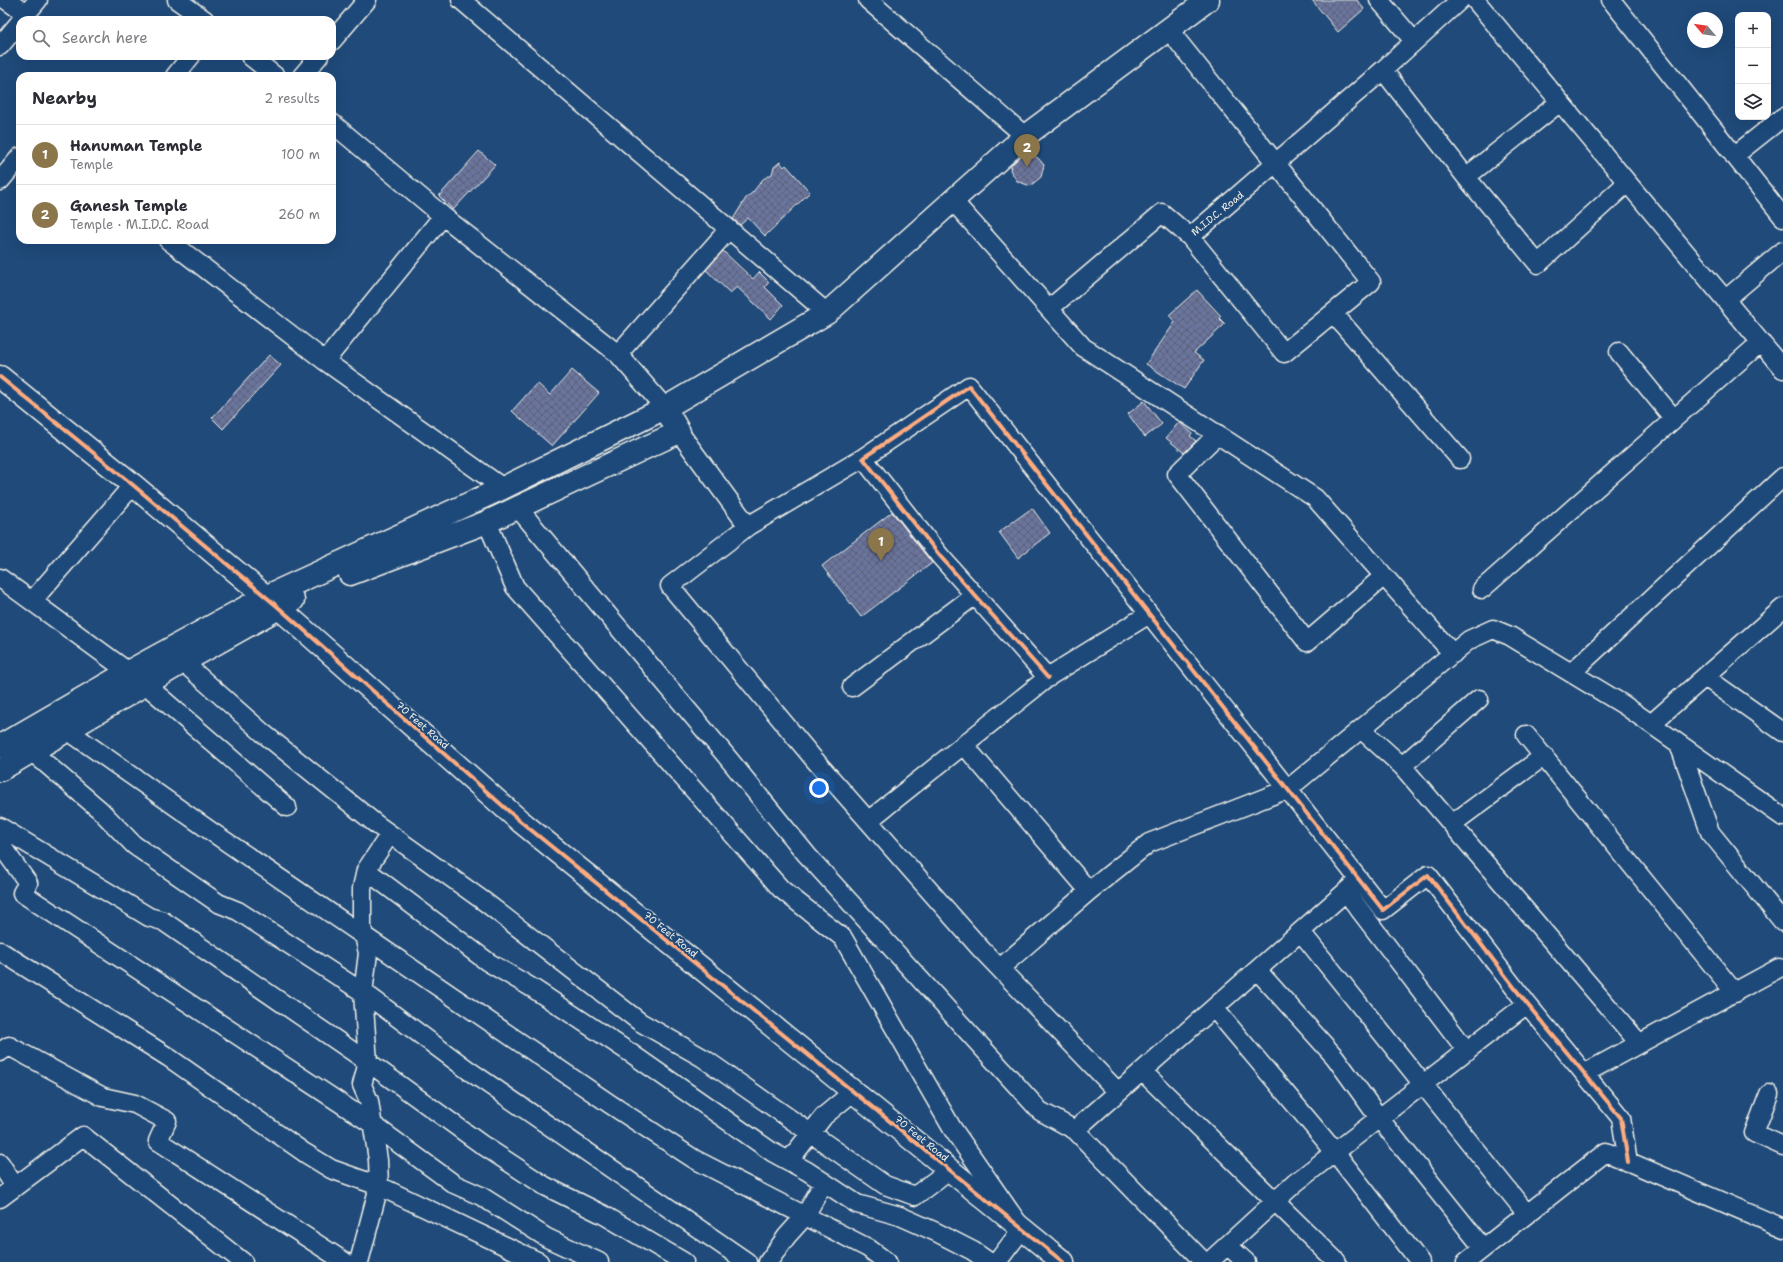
<!DOCTYPE html>
<meta charset="utf-8">
<style>
body{margin:0;font-family:"Shantell Sans",sans-serif;background:#f2f2f3;color:#2b2b33}
.controls{position:absolute;right:12px;top:12px;display:grid;overflow:hidden;border-radius:8px;box-shadow:0 4px 16px #0002}
.controls button{width:36px;height:36px;display:grid;place-items:center;padding:0;border:0;border-bottom:1px solid #e1e1e2;background:#fff;color:#2b2b33;font:20px sans-serif}
.compass{position:absolute;left:1687px;top:12px;width:36px;height:36px;border-radius:50%;background:#fff;box-shadow:0 4px 16px #0002;rotate:299deg}
.you{position:absolute;left:819px;top:788px;width:14px;height:14px;margin:-10px;border:3px solid #fff;border-radius:50%;background:#1a73e8;box-shadow:0 0 0 6px #1a73e833}
.badge{display:grid;place-items:center;width:26px;height:26px;border-radius:50%;background:#8a764a;color:#fff;font-size:13px;font-weight:700}
.pin{position:absolute;translate:-50% -33px;filter:drop-shadow(0 1px 2px #0008)}
.pin::after{content:'';position:absolute;top:21px;width:14px;height:12px;background:inherit;clip-path:polygon(0 0,100% 0,50% 100%)}
.list{margin:0;padding:0;list-style:none}
h2{display:flex;justify-content:space-between;align-items:center;height:52px;margin:0;padding:0 16px;font-size:17px}
h2 small{font-size:13px;font-weight:400;color:#7c7c81}
.list li{display:grid;grid-template-columns:26px 1fr auto;gap:12px;align-items:center;box-sizing:border-box;height:60px;padding:0 16px;border-top:1px solid #e1e1e2}
.list b{display:block;font-size:15px;white-space:nowrap}
.list p{margin:0;font-size:13px;white-space:nowrap;color:#7c7c81}
.list em{font-size:13px;font-style:normal;color:#7c7c81}
.icon{flex:none;width:22px;height:22px;fill:none;stroke:currentColor;stroke-width:2;stroke-linecap:round;stroke-linejoin:round}
.map{position:relative;flex:none;width:1783px;height:1262px;overflow:hidden}
.search{position:absolute;background:#fff;box-shadow:0 4px 16px #0002;left:16px;top:16px;width:320px;height:44px;display:flex;align-items:center;gap:10px;box-sizing:border-box;padding:0 14px;border-radius:12px;color:#7c7c81;font-size:15px}
.panel{position:absolute;background:#fff;box-shadow:0 4px 16px #0002;left:16px;top:72px;width:320px;height:172px;border-radius:12px}
.map>svg:first-child{display:block}
.building{fill:url(#building-cross-hatch);stroke:#f4f1e8}
.lines{fill:none;stroke-linecap:round;stroke-linejoin:round}
.minor-casing{stroke:#f4f1e8;stroke-width:21}
.tertiary-casing{stroke:#f4f1e8;stroke-width:25}
.secondary-casing{stroke:#f4f1e8;stroke-width:25}
.minor{stroke:#1f4a7a;stroke-width:18}
.tertiary{stroke:#1f4a7a;stroke-width:22}
.secondary{stroke:#1f4a7a;stroke-width:22}
.cycleway-casing{stroke:#1f4a7a;stroke-width:6}
.cycleway{stroke:#ffac80;stroke-width:4}
.labels{text-anchor:middle;stroke-width:4;stroke-linejoin:round;paint-order:stroke}
.street-label{font-size:10px;fill:#f4f1e8;stroke:#1f4a7a}
</style>
<div class="map">
<svg width="1783" height="1262" viewBox="0 0 1783 1262">
<defs>
<pattern id="building-cross-hatch" width="8" height="8" patternUnits="userSpaceOnUse"><rect width="8" height="8" fill="#6b749e"/><path d="M0 0l8 8M0 8l8-8" fill="none" stroke="#5c6076"/></pattern>
</defs>
<rect width="100%" height="100%" fill="#1f4a7a"/>
<filter id="ink" filterUnits="userSpaceOnUse"><feTurbulence type="fractalNoise" baseFrequency=".025" numOctaves="2"/><feDisplacementMap in="SourceGraphic" scale="8" xChannelSelector="R" yChannelSelector="G"/><feConvolveMatrix kernelMatrix="1 2 1 2 8 2 1 2 1" color-interpolation-filters="sRGB"/></filter>
<g filter="url(#ink)">
<path class="building" d="M1312 0H1357L1364 9 1338 32Z
M479 151 495 165 453 210 439 196Z
M1029 153 1038 158 1044 165 1041 177 1030 186 1017 181 1010 170 1011 165 1022 155Z
M780 162 784 167 786 165 810 192 765 236 748 218 740 225 733 219 746 198 753 192 763 179 772 174 774 167Z
M723 251 753 279 759 272 769 282 765 287 783 305 771 319 737 287 730 293 706 270Z
M1197 290 1221 316 1219 318 1225 324 1194 353 1204 360 1184 389 1146 364 1175 322 1169 315Z
M269 355 281 365 223 429 212 418Z
M572 370 599 393 552 446 512 411 537 383 550 395Z
M1144 401 1162 424 1145 437 1128 414Z
M1179 422 1192 433 1190 436 1196 441 1184 453 1166 438Z
M1032 508 1050 533 1018 558 999 532Z
M892 512 932 563 861 617 822 566Z"/>
<g class="lines">
<defs>
<path id="minor" d="M6 0 26 14
M177 0 205 20
M461 0 827 313
M868 0 1025 136
M1379 0 1414 41
M1475 0 1783 369
M1611 0 1783 217
M21 20 38 0
M1168 29 1371 282 1284 353 1190 237
M332 41 367 0
M0 46 20 22
M250 56 275 76
M1383 70 1466 177 1538 264 1627 183
M175 76 191 56
M302 76 319 56
M332 123 443 216 618 354 665 408
M1734 156 1783 117
M1466 177 1560 102
M0 181 20 157
M953 201 1083 347 1315 498 1453 654
M168 240 325 361 503 488
M1726 299 1783 251
M1049 309 1162 213 1190 237 1383 70 1460 0
M1333 313 1460 459
M1619 352 1674 419
M618 354 729 229
M325 361 443 216
M679 432 748 526 670 586 813 758 980 948 1118 1092
M1218 434 1177 474 1307 642 1384 576
M518 508 723 752 807 855 1040 1111 1075 1130
M487 522 515 587 781 889 843 938 952 1128 1022 1229 997 1262
M748 526 863 458
M0 578 145 684 287 807
M1482 589 1761 342
M32 601 133 485
M183 662 263 733 376 824 485 902 640 1022 703 1058 885 1185 915 1196 949 1170
M1571 673 1783 477
M1705 677 1783 732
M1048 678 940 556 863 458 969 386 1383 910 1428 875 1527 1004 1621 1118 1628 1162
M852 687 975 595
M1479 699 1402 766 1639 1043
M1651 724 1783 608
M1361 729 1402 766
M67 730 212 832 610 1104 694 1159 868 1248 887 1262
M1526 735 1735 993
M1679 744 1710 832 1783 922
M964 745 1089 891
M31 751 100 810 134 845 218 903 238 911 370 997 468 1070 747 1262
M868 821 1051 675 1149 614
M1452 824 1544 756
M0 827 149 917 163 921 368 1062 481 1144 545 1186 604 1215 684 1262
M0 844 28 883 22 893 372 1124 454 1184 481 1196 547 1238 599 1262
M366 870 488 962 534 989 632 1054 772 1152 807 1171 857 1204 900 1216 936 1232 973 1251 989 1262
M1346 892 1467 1051
M1301 932 1527 1214
M0 951 168 1057 305 1153 331 1169 379 1186 539 1262
M1000 968 1089 891 1149 843 1288 789 1469 640 1493 629 1510 636 1624 705 1783 817
M1257 970 1335 1057 1379 1118 1483 1248
M1214 1008 1335 1152 1420 1262
M0 1052 9 1046 103 1097 135 1104 167 1121 158 1141 345 1262
M1142 1071 1337 1262
M1585 1073 1779 968
M1769 1094 1754 1133 1783 1146
M789 1161 824 1116 853 1092
M0 1163 15 1187
M0 1198 83 1136 243 1262
M1227 1245 1246 1262
M359 1262 379 1186 378 1160 369 1101 362 1085 368 1062 363 993 368 953 362 927V888L366 870 390 834
M768 1262 787 1236 805 1216 824 1182
M1204 1262 1075 1130 1359 880
M1209 1262 1295 1183 1527 1004
M1466 1262 1606 1152 1783 1228"/>
<path id="tertiary" d="M0 377 133 485 278 607 520 821 1063 1262"/>
<path id="secondary" d="M350 574 487 522 679 432 665 408
M0 746 128 672 265 597 503 488 665 408 827 313 1025 136 1208 0
M0 770 183 662 293 600"/>
</defs>
<use href="#minor" class="minor-casing"/>
<use href="#tertiary" class="tertiary-casing"/>
<use href="#secondary" class="secondary-casing"/>
<use href="#minor" class="minor"/>
<use href="#tertiary" class="tertiary"/>
<use href="#secondary" class="secondary"/>
<defs>
<path id="cycleway" d="M0 377 133 485 278 607 520 821 1063 1262
M1048 678 940 556 863 458 969 386 1383 910 1428 875 1527 1004 1621 1118 1628 1162"/>
</defs>
<use href="#cycleway" class="cycleway-casing"/>
<use href="#cycleway" class="cycleway"/>
</g>
</g>
<g class="labels">
<g class="street-label">
<text transform="translate(1217 213) rotate(-39)" y="4">M.I.D.C. Road</text>
<text transform="translate(423 725) rotate(41)" y="4">70 Feet Road</text>
<text transform="translate(671 934) rotate(39)" y="4">70 Feet Road</text>
<text transform="translate(922 1138) rotate(39)" y="4">70 Feet Road</text>
</g>
</g>
</svg>
<div class="controls">
<button>+</button>
<button>−</button>
<button><svg class="icon" aria-label="layers" viewBox="0 0 24 24"><path d="M12 4l9 5-9 5-9-5zM3 14l9 5 9-5"/></svg></button>
</div>
<svg class="compass" viewBox="-18 -18 36 36"><path d="M0-13l5 13h-10z" fill="#e53935"/><path d="M0 13l5-13h-10z" fill="#7c7c81"/></svg>
<div class="you"></div>
<div class="pin badge" style="left:881px;top:561px">1</div>
<div class="pin badge" style="left:1027px;top:167px">2</div>
<div class="search"><svg class="icon" aria-label="search" viewBox="0 0 24 24"><circle cx="10" cy="10" r="6"/><path d="M15 15l6 6"/></svg>Search here</div>
<section class="panel">
<h2>Nearby<small>2 results</small></h2>
<ul class="list">
<li><span class="badge">1</span><div><b>Hanuman Temple</b><p>Temple</p></div><em>100 m</em></li>
<li><span class="badge">2</span><div><b>Ganesh Temple</b><p>Temple · M.I.D.C. Road</p></div><em>260 m</em></li>
</ul>
</section>
</div>
